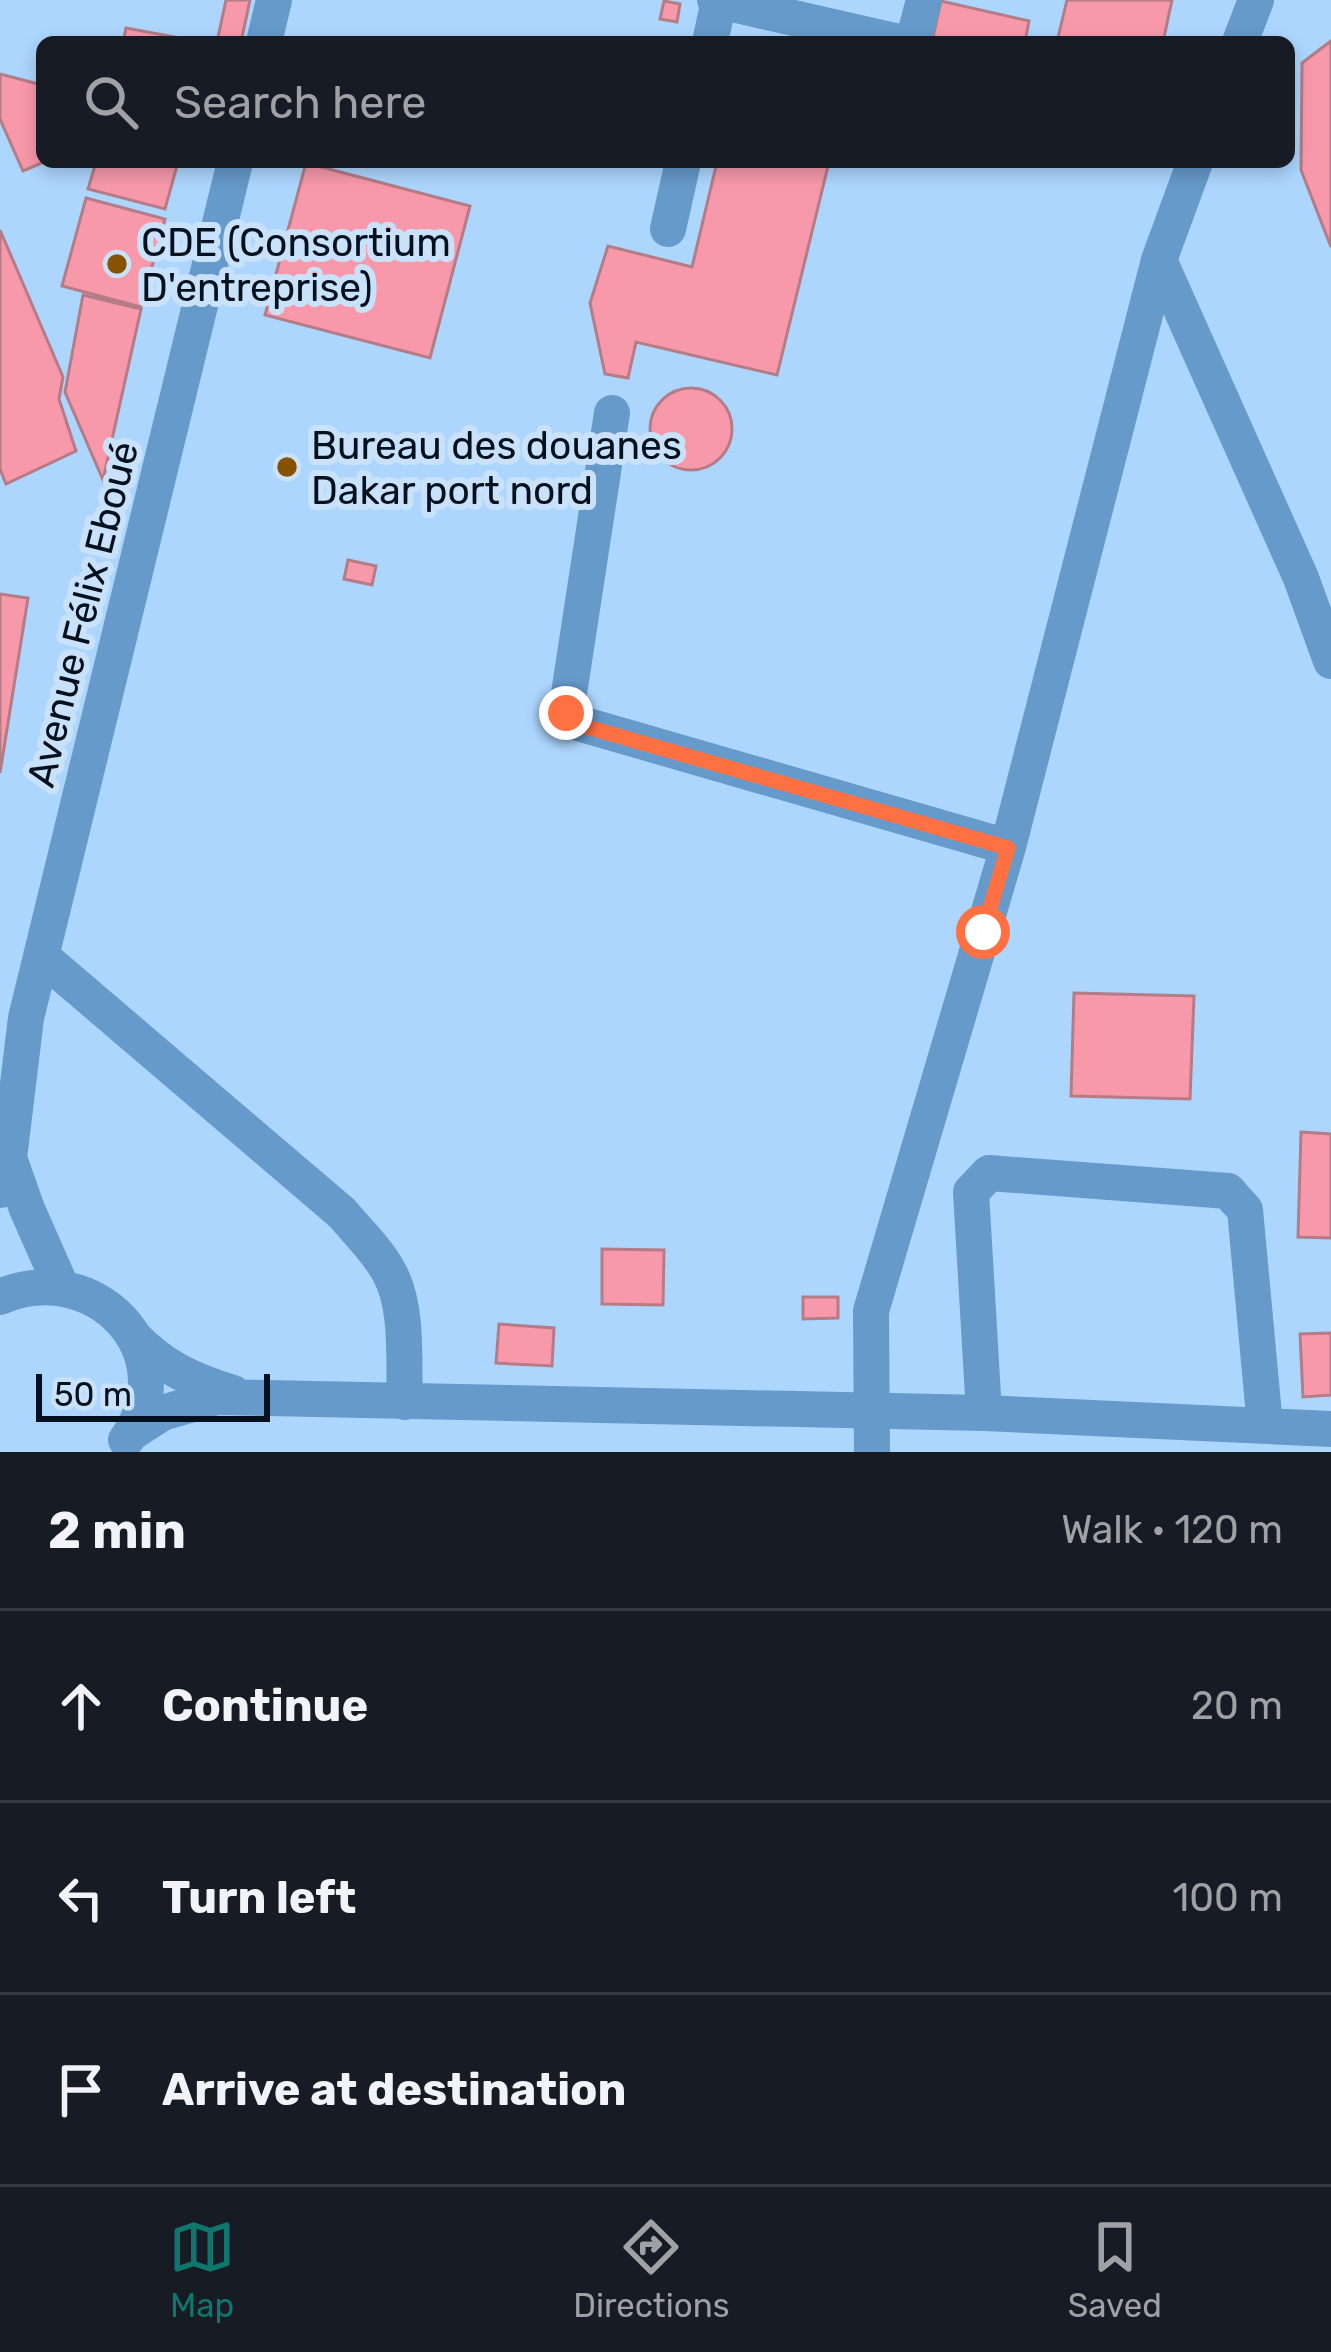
<!DOCTYPE html>
<meta charset="utf-8">
<style>
body{margin:0;font-family:Rubik,sans-serif;background:#242831;color:#f1f3f6}
.scale{position:absolute;left:36px;bottom:30px;width:234px;box-sizing:border-box;padding-left:12px;border:6px solid #03101d;border-top:0;font-size:33px;line-height:42px;white-space:nowrap;color:#03101d;-webkit-text-stroke:9px #c9e2fa;paint-order:stroke}
.stop{position:absolute;width:36px;height:36px;margin:-27px;border:9px solid #ff7043;border-radius:50%;background:#fff}
.stop.end{background:#ff7043;border-color:#fff;box-shadow:0 3px 12px #0008}
.list{margin:0;padding:0;list-style:none}
h2{display:flex;justify-content:space-between;align-items:center;height:156px;margin:0;padding:0 48px;font-size:51px}
h2 small{font-size:39px;font-weight:400;color:#9ea1a6}
.list li{display:grid;grid-template-columns:78px 1fr auto;gap:36px;align-items:center;box-sizing:border-box;height:192px;padding:0 48px;border-top:3px solid #363941}
.list b{display:block;font-size:45px;white-space:nowrap}
.list em{font-size:39px;font-style:normal;color:#9ea1a6}
.icon{flex:none;width:66px;height:66px;fill:none;stroke:currentColor;stroke-width:2;stroke-linecap:round;stroke-linejoin:round}
.map{position:relative;flex:none;width:1331px;height:1452px;overflow:hidden}
.search{position:absolute;background:#171b24;box-shadow:0 6px 18px #0003;left:36px;right:36px;top:36px;height:132px;display:flex;align-items:center;gap:30px;box-sizing:border-box;padding:0 42px;border-radius:18px;color:#9ea1a6;font-size:45px}
.sheet{height:732px;background:#171b24}
nav{display:flex;justify-content:space-around;align-items:center;box-sizing:border-box;height:168px;border-top:3px solid #363941;background:#171b24;font-size:33px;color:#9ea1a6}
nav a{display:grid;justify-items:center;gap:6px}
nav .on{color:#0f766e}
.map>svg:first-child{display:block}
.building{fill:#f899ab;stroke:#b47c86;stroke-width:3}
.lines{fill:none;stroke-linecap:round;stroke-linejoin:round}
.minor{stroke:#659acb;stroke-width:36}
.route{stroke:#ff7043;stroke-width:15}
.poi-dot{fill:#875200;stroke:#c9e2fa;stroke-width:4.5}
.labels{text-anchor:middle;stroke-width:12;stroke-linejoin:round;paint-order:stroke}
.poi-label{font-size:39px;fill:#03101d;stroke:#c9e2fa;text-anchor:start}
.street-label{font-size:39px;fill:#03101d;stroke:#c9e2fa}
</style>
<div class="map">
<svg width="1331" height="1452" viewBox="0 0 1331 1452">
<rect width="100%" height="100%" fill="#add6fe"/>
<path class="building" d="M226 0H250L241 42H217Z
M1067 0H1172L1163 42H1057Z
M664 1 680 4 677 22 660 19Z
M941 1 1029 21 1025 42H932Z
M126 28 201 42H123Z
M1331 41V247L1301 170 1302 63Z
M0 74 42 85 44 162 23 171 0 119Z
M96 162H178L165 209 88 189Z
M717 162H829L777 375 636 342 628 378 605 374 590 303 608 246 692 267Z
M306 163 470 206 430 358 265 315Z
M86 198 165 219 141 307 62 286Z
M0 230 63 377 59 399 76 451 6 484 0 469Z
M83 295 141 309 103 480 65 392Z
M650 429a41 41 0 1 1 82 0a41 41 0 1 1-82 0Z
M348 560 376 566 372 585 344 579Z
M0 594 28 598 0 773Z
M1074 993 1194 996 1190 1099 1071 1096Z
M1301 1132 1331 1134V1238L1298 1237Z
M602 1249 664 1250 663 1305 602 1304Z
M803 1297H838V1318L803 1319Z
M499 1324 554 1328 552 1366 496 1363Z
M1331 1333V1395L1303 1397 1300 1334Z"/>
<g class="lines">
<path class="minor" d="M715 0 899 42
M264 42 274 0
M710 42 719 1
M913 42 924 0
M1240 42 1256 0
M668 229 683 162
M1159 260 1301 578 1331 661
M612 413 566 713 571 721 1008 847
M41 956 342 1213C358 1232 377 1250 389 1272 409 1308 403 1362 405 1402
M9 1158 27 1209 61 1286
M0 1190 9 1158 26 1018 235 162
M0 1297C94 1256 188 1353 126 1440
M133 1336C162 1367 193 1381 233 1393
M984 1413 971 1192 989 1173 1228 1191 1245 1210 1265 1426
M131 1433 162 1413 217 1397 984 1413 1331 1429
M872 1452 871 1311 1008 847 1159 260 1195 162"/>
</g>
<g class="lines">
<path class="route" d="M566 713 580 725 1008 848 983 932"/>
</g>
<g class="poi-dot">
<circle cx="117" cy="264" r="12"/>
<circle cx="287" cy="467" r="12"/>
</g>
<g class="labels">
<g class="poi-label">
<text x="141" y="256">CDE (Consortium<tspan x="141" dy="45">D'entreprise)</tspan></text>
<text x="311" y="459">Bureau des douanes<tspan x="311" dy="45">Dakar port nord</tspan></text>
</g>
<g class="street-label">
<text transform="translate(82 614) rotate(-76)" y="14">Avenue Félix Eboué</text>
</g>
</g>
</svg>
<div class="scale">50 m</div>
<div class="stop" style="left:983px;top:932px"></div>
<div class="stop end" style="left:566px;top:713px"></div>
<div class="search"><svg class="icon" aria-label="search" viewBox="0 0 24 24"><circle cx="10" cy="10" r="6"/><path d="M15 15l6 6"/></svg>Search here</div>
</div>
<section class="sheet">
<h2>2 min<small>Walk · 120 m</small></h2>
<ul class="list">
<li><svg class="icon" aria-label="ahead" viewBox="0 0 24 24"><path d="M12 20V5M6 11l6-6 6 6"/></svg><div><b>Continue</b></div><em>20 m</em></li>
<li><svg class="icon" aria-label="left" viewBox="0 0 24 24"><path d="M17 20v-9H6M10 6l-5 5 5 5"/></svg><div><b>Turn left</b></div><em>100 m</em></li>
<li><svg class="icon" aria-label="arrive" viewBox="0 0 24 24"><path d="M6 21V4h12l-3 4 3 4H6"/></svg><div><b>Arrive at destination</b></div></li>
</ul>
</section>
<nav>
<a class="on"><svg class="icon" aria-label="map" viewBox="0 0 24 24"><path d="M3 6l6-2 6 2 6-2v14l-6 2-6-2-6 2zM9 4v14M15 6v14"/></svg>Map</a>
<a><svg class="icon" aria-label="directions" viewBox="0 0 24 24"><path d="M12 3l9 9-9 9-9-9zM9 14v-3h6M13 9l2 2-2 2"/></svg>Directions</a>
<a><svg class="icon" aria-label="saved" viewBox="0 0 24 24"><path d="M7 4h10v16l-5-4-5 4z"/></svg>Saved</a>
</nav>
